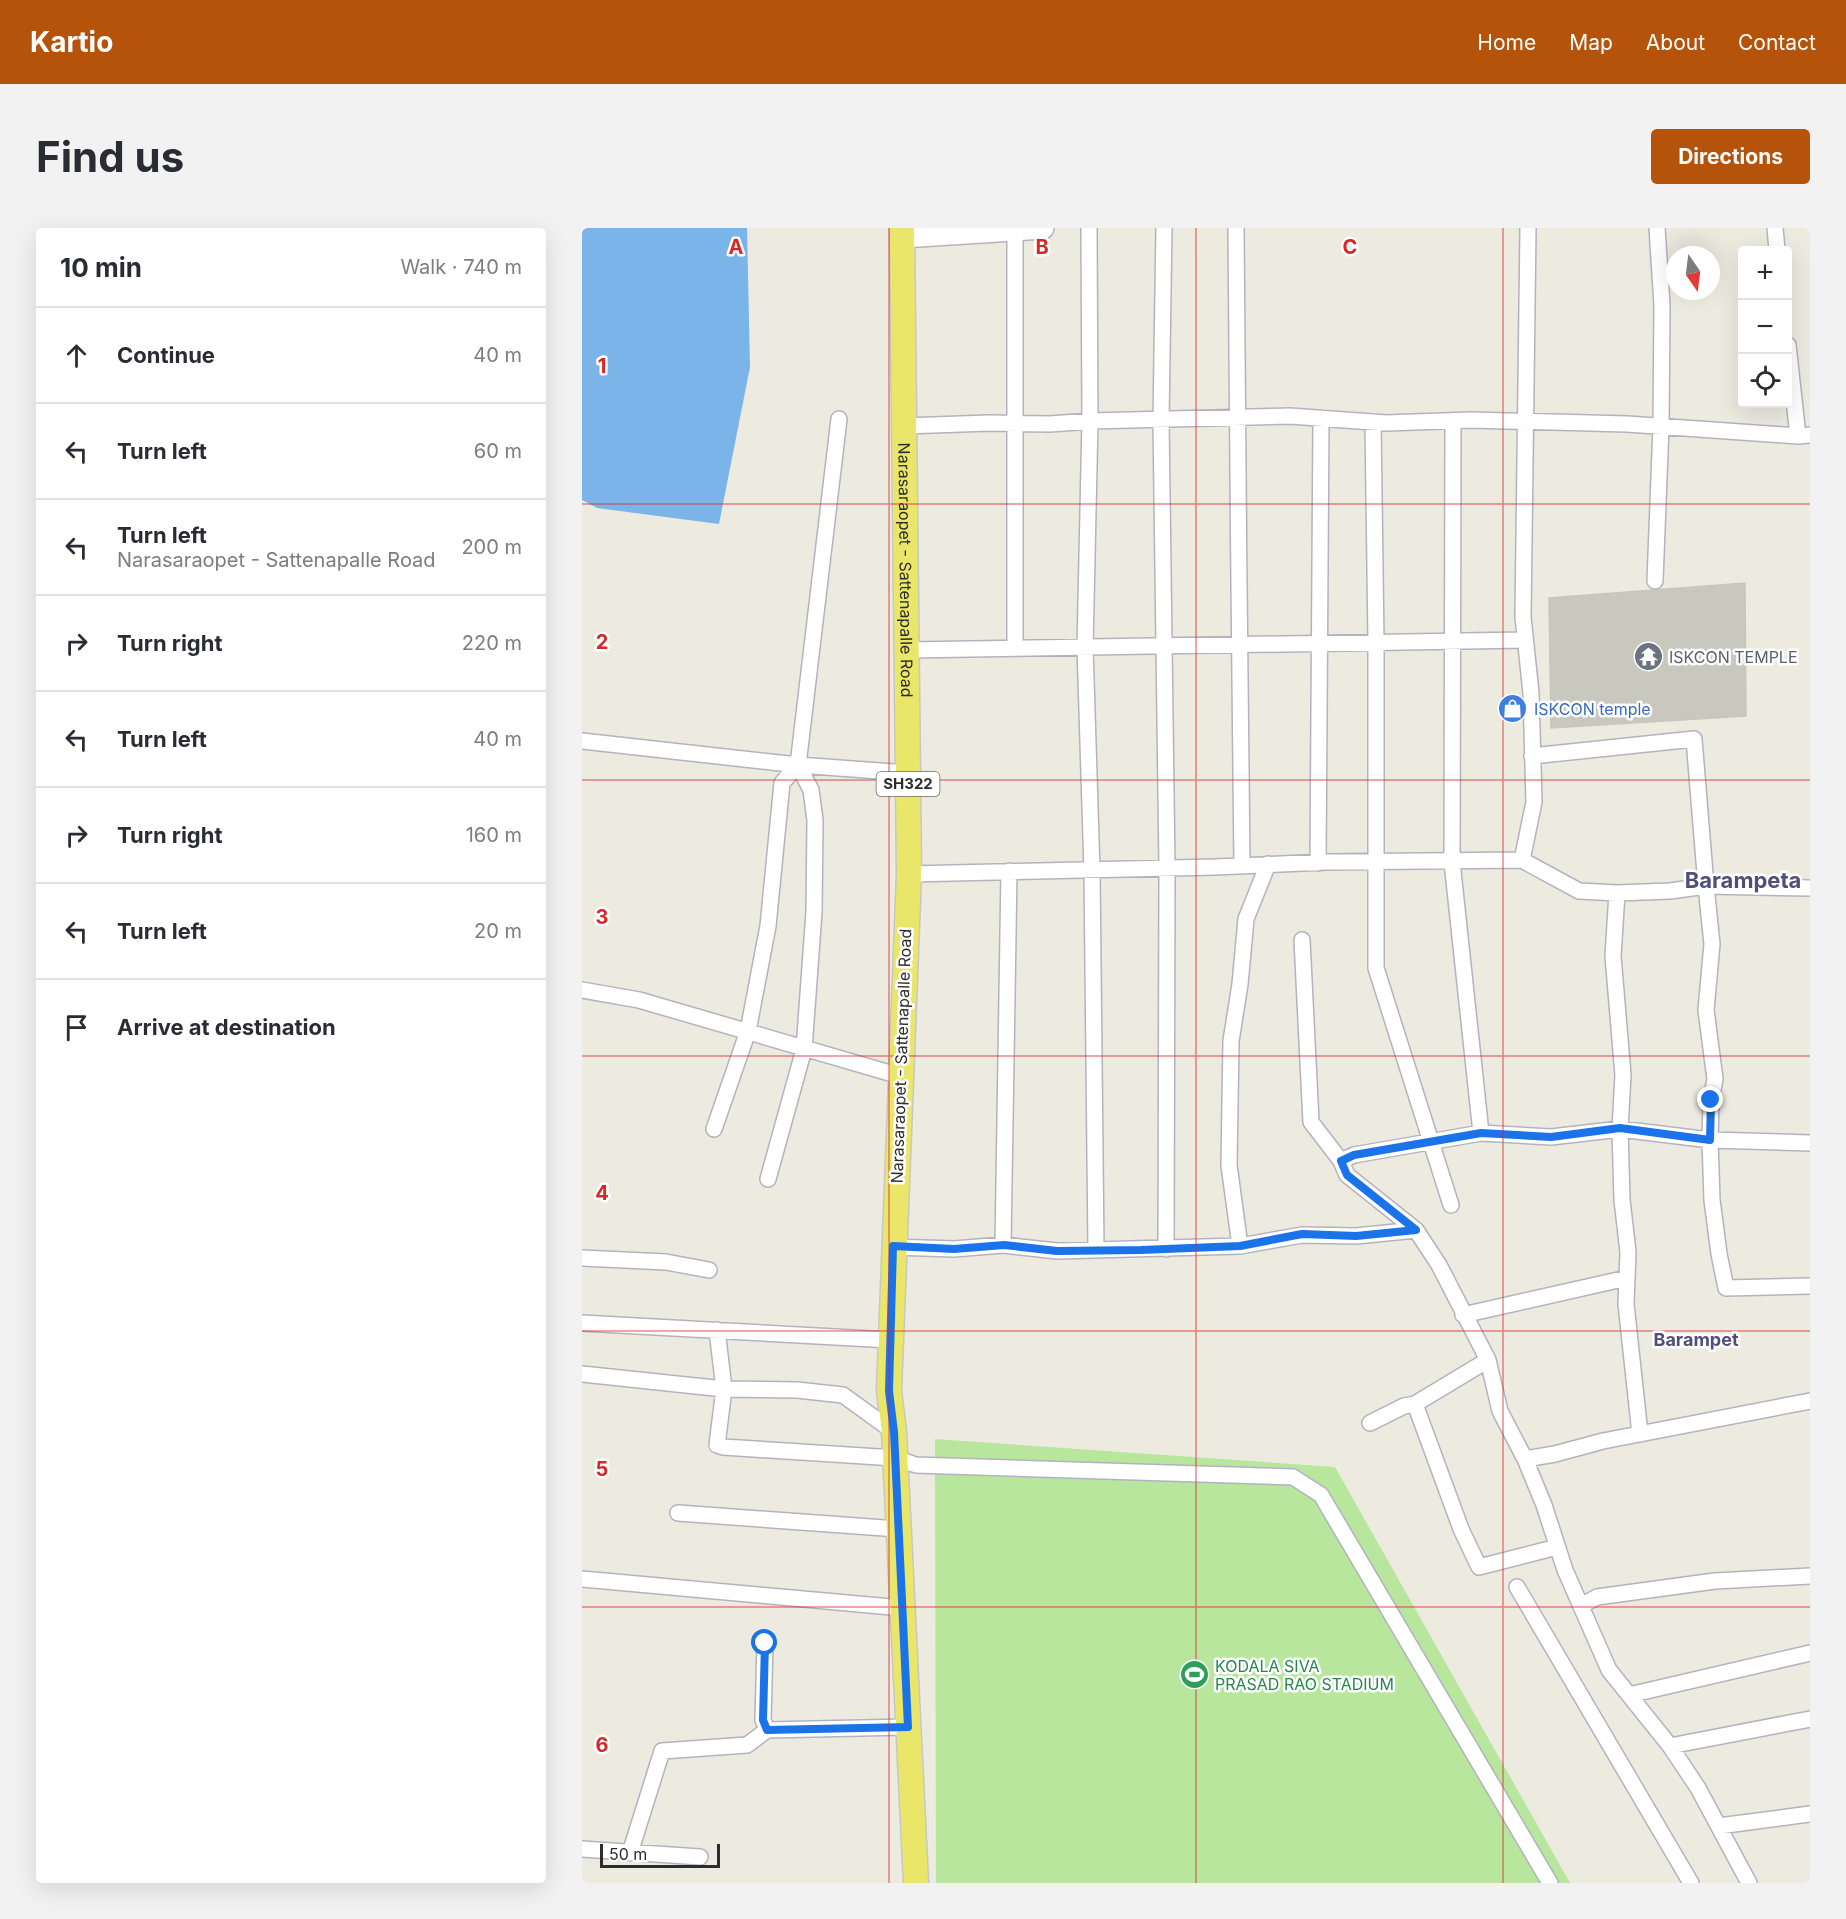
<!DOCTYPE html>
<meta charset="utf-8">
<style>
body{margin:0;font-family:Inter,sans-serif;background:#f2f2f3;color:#2b2b33}
.controls{position:absolute;right:18px;top:18px;display:grid;overflow:hidden;border-radius:6px;box-shadow:0 6px 24px #0002}
.controls button{width:54px;height:54px;display:grid;place-items:center;padding:0;border:0;border-bottom:2px solid #e1e1e2;background:#fff;color:#2b2b33;font:30px sans-serif}
.compass{position:absolute;left:1084px;top:18px;width:54px;height:54px;border-radius:50%;background:#fff;box-shadow:0 6px 24px #0002;rotate:166deg}
.scale{position:absolute;left:18px;bottom:15px;width:120px;box-sizing:border-box;padding-left:6px;border:3px solid #2c2c2c;border-top:0;font-size:16px;line-height:21px;white-space:nowrap;color:#2c2c2c;-webkit-text-stroke:4px #fff;paint-order:stroke}
.stop{position:absolute;width:18px;height:18px;margin:-14px;border:4px solid #1a73e8;border-radius:50%;background:#fff}
.stop.end{background:#1a73e8;border-color:#fff;box-shadow:0 2px 6px #0008}
.list{margin:0;padding:0;list-style:none}
h2{display:flex;justify-content:space-between;align-items:center;height:78px;margin:0;padding:0 24px;font-size:26px}
h2 small{font-size:20px;font-weight:400;color:#7c7c81}
.list li{display:grid;grid-template-columns:39px 1fr auto;gap:18px;align-items:center;box-sizing:border-box;height:96px;padding:0 24px;border-top:2px solid #e1e1e2}
.list b{display:block;font-size:22px;white-space:nowrap}
.list p{margin:0;font-size:20px;white-space:nowrap;color:#7c7c81}
.list em{font-size:20px;font-style:normal;color:#7c7c81}
.icon{flex:none;width:33px;height:33px;fill:none;stroke:currentColor;stroke-width:2;stroke-linecap:round;stroke-linejoin:round}
.map{position:relative;flex:none;width:1228px;height:1655px;overflow:hidden;border-radius:6px}
header{display:flex;align-items:center;gap:36px;box-sizing:border-box;height:84px;padding:0 30px;background:#b45309;color:#fff}
header strong{font-size:28px}
nav{display:flex;gap:33px;margin-inline-start:auto;font-size:21px}
.intro{display:flex;align-items:center;justify-content:space-between;box-sizing:border-box;height:144px;padding:0 36px}
h1{margin:0;font-size:42px}
.button{padding:15px 27px;border-radius:6px;background:#b45309;color:#fff;font-size:21px;font-weight:700}
main{display:flex;gap:36px;padding:0 36px}
aside{flex:1;background:#fff;border-radius:6px;box-shadow:0 6px 24px #0002}
.map>svg:first-child{display:block}
.pitch{fill:#b7e69c}
.water{fill:#7ab4e8}
.building{fill:#c9c8be;stroke:#c9c6b9;stroke-width:1.5}
.lines{fill:none;stroke-linecap:round;stroke-linejoin:round}
.street-casing{stroke:#b3b3bf;stroke-width:18}
.secondary-casing{stroke:#b3b3bf;stroke-width:24}
.primary-casing{stroke:#c8c8c8;stroke-width:27}
.street{stroke:#fff;stroke-width:15}
.secondary{stroke:#fff;stroke-width:21}
.primary{stroke:#e9e669;stroke-width:24}
.route{stroke:#1a73e8;stroke-width:8}
.grid{fill:none;stroke:#d62828;stroke-width:1.5;stroke-opacity:0.55}
.labels{text-anchor:middle;stroke-width:5;stroke-linejoin:round;paint-order:stroke}
.shield{fill:#fff;stroke:#6b6b6b;stroke-width:1.5}
.shield-label{font-size:15px;font-weight:bold;fill:#2c2c2c}
.street-label{font-size:16px;fill:#2c2c2c;stroke:#fff}
.worship-label{font-size:16px;fill:#5b616d;stroke:#fff;text-anchor:start}
.shop-label{font-size:16px;fill:#366cbe;stroke:#fff;text-anchor:start}
.leisure-label{font-size:16px;fill:#27864d;stroke:#fff;text-anchor:start}
.neighbourhood-label{font-size:18px;font-weight:bold;fill:#504f7b;stroke:#fff}
.district-label{font-size:22px;font-weight:bold;fill:#504f7b;stroke:#fff}
.grid-label{font-size:20px;text-anchor:middle;font-weight:bold;fill:#d62828;stroke:#fff;stroke-width:5;stroke-linejoin:round;paint-order:stroke}
</style>
<header>
<strong>Kartio</strong>
<nav><a>Home</a><a>Map</a><a>About</a><a>Contact</a></nav>
</header>
<div class="intro"><h1>Find us</h1><a class="button">Directions</a></div>
<main>
<aside>
<h2>10 min<small>Walk · 740 m</small></h2>
<ul class="list">
<li><svg class="icon" aria-label="ahead" viewBox="0 0 24 24"><path d="M12 20V5M6 11l6-6 6 6"/></svg><div><b>Continue</b></div><em>40 m</em></li>
<li><svg class="icon" aria-label="left" viewBox="0 0 24 24"><path d="M17 20v-9H6M10 6l-5 5 5 5"/></svg><div><b>Turn left</b></div><em>60 m</em></li>
<li><svg class="icon" aria-label="left" viewBox="0 0 24 24"><path d="M17 20v-9H6M10 6l-5 5 5 5"/></svg><div><b>Turn left</b><p>Narasaraopet - Sattenapalle Road</p></div><em>200 m</em></li>
<li><svg class="icon" aria-label="right" viewBox="0 0 24 24"><path d="M7 20v-9h11M14 6l5 5-5 5"/></svg><div><b>Turn right</b></div><em>220 m</em></li>
<li><svg class="icon" aria-label="left" viewBox="0 0 24 24"><path d="M17 20v-9H6M10 6l-5 5 5 5"/></svg><div><b>Turn left</b></div><em>40 m</em></li>
<li><svg class="icon" aria-label="right" viewBox="0 0 24 24"><path d="M7 20v-9h11M14 6l5 5-5 5"/></svg><div><b>Turn right</b></div><em>160 m</em></li>
<li><svg class="icon" aria-label="left" viewBox="0 0 24 24"><path d="M17 20v-9H6M10 6l-5 5 5 5"/></svg><div><b>Turn left</b></div><em>20 m</em></li>
<li><svg class="icon" aria-label="arrive" viewBox="0 0 24 24"><path d="M6 21V4h12l-3 4 3 4H6"/></svg><div><b>Arrive at destination</b></div></li>
</ul>
</aside>
<div class="map">
<svg width="1228" height="1655" viewBox="0 0 1228 1655">
<rect width="100%" height="100%" fill="#edeae0"/>
<path class="pitch" d="M353 1211 753 1239 988 1655H354Z"/>
<path class="water" d="M0 0H165L168 139 137 296 15 280 0 272Z"/>
<path class="building" d="M1163 355 1164 488 969 500 967 370Z"/>
<g class="lines">
<defs>
<path id="street" d="M507 0 508 193 503 419 510 643 514 1021
M582 0 579 192 585 640 584 1021
M654 0C654 213 659 425 660 638
M946 0 941 389 949 465 952 574 940 632 997 663 1035 665 1031 728 1041 847 1038 901 1040 972 1046 1024 1044 1076 1058 1206
M1193 0 1195 22
M1206 117 1216 208
M871 193 870 634 899 905
M791 194 794 414V740L869 977
M323 198 407 195 468 196 508 193 708 188 804 195 889 192 1045 196 1216 208 1228 207
M1073 353 1079 198 1080 77 1075 0
M433 420V1
M325 422 943 412
M0 513 216 537 326 545
M950 528 1112 511 1124 658 1228 660
M736 635 739 190
M686 636 664 691 658 756 649 813 647 937 658 1018 720 1007 774 1008 834 1002 857 1037 906 1132 918 1183 943 1231 962 1277 983 1342 1027 1442 1088 1518 1116 1560 1167 1655
M327 646 633 639 744 634 940 632
M1035 665 1088 663 1124 658 1130 716 1124 782 1133 851 1129 872 1128 912 1130 972 1137 1026 1144 1060 1228 1058
M720 712 729 894 759 933 765 947 834 1002
M0 762 57 772 318 848
M132 901 166 803 186 698 200 555 216 537
M759 933 772 927 899 905 969 909 1038 901 1128 912 1228 915
M186 951 222 821 232 684 233 592 229 562 216 537 257 191
M421 1017 427 643
M311 1019 372 1021 421 1017 475 1023 658 1018
M0 1030 84 1034 127 1042
M881 1087 1045 1050
M0 1095 308 1112
M135 1102 142 1161 135 1217 141 1219 313 1230 334 1237 711 1249 739 1267 968 1655
M0 1146 142 1161 215 1162 261 1167 312 1204
M833 1176 879 1301 897 1339 975 1319
M788 1195 822 1178 833 1176 906 1132
M943 1231 973 1226 1021 1213 1228 1173
M96 1285 316 1301
M0 1351 320 1380
M935 1359 1109 1655
M999 1378 1015 1369 1133 1353 1228 1348
M183 1415 181 1492 185 1502
M1047 1467 1228 1425
M1088 1518 1228 1491
M1137 1598 1228 1586
M0 1621 118 1629
M48 1625 80 1523 165 1517 185 1502 326 1499"/>
<path id="secondary" d="M321 9 461 0"/>
<g id="primary">
<path id="s1" d="M320 0 327 646 307 1163 312 1204 334 1655"/>
</g>
</defs>
<use href="#street" class="street-casing"/>
<use href="#secondary" class="secondary-casing"/>
<use href="#primary" class="primary-casing"/>
<use href="#street" class="street"/>
<use href="#secondary" class="secondary"/>
<use href="#primary" class="primary"/>
</g>
<g class="lines">
<path class="route" d="M183 1415 181 1492 185 1502 326 1499 312 1204 307 1163 311 1018 372 1021 422 1017 475 1023 559 1022 658 1018 720 1006 774 1008 834 1002 765 947 759 933 772 927 899 905 969 909 1038 900 1128 912 1129 872"/>
</g>
<path class="grid" d="M307 0V1655M614 0V1655M921 0V1655M0 276H1228M0 552H1228M0 828H1228M0 1103H1228M0 1379H1228"/>
<defs>
<symbol id="temple-disc" viewBox="-11 -11 22 22"><circle r="9.5" fill="#6b7280" stroke="#fff"/><path d="M0-6L5-2H3V0L6.5 2.5H4V6H1.5V3h-3V6H-4V2.5H-6.5L-3 0V-2H-5Z" fill="#fff"/></symbol>
<symbol id="shop-disc" viewBox="-11 -11 22 22"><circle r="9.5" fill="#3f7fe0" stroke="#fff"/><path d="M-5-2.5h2.3a2.7 3.5 0 0 1 5.4 0H5L5.5 6h-11ZM-1.5-2.5h3a1.5 2.3 0 0 0-3 0Z" fill="#fff"/></symbol>
<symbol id="stadium-disc" viewBox="-11 -11 22 22"><circle r="9.5" fill="#2e9e5b" stroke="#fff"/><path d="M0-5a6.5 5 0 1 0 0 10a6.5 5 0 1 0 0-10ZM-3.5-1.8h7v3.6h-7Z" fill="#fff"/></symbol>
</defs>
<g fill-rule="evenodd">
<use href="#temple-disc" x="1050" y="412" width="33" height="33"/>
<use href="#shop-disc" x="914" y="464" width="33" height="33"/>
<use href="#stadium-disc" x="596" y="1430" width="33" height="33"/>
</g>
<g class="labels">
<rect class="shield" x="294.5" y="544" width="63" height="24" rx="4.5"/>
<g class="shield-label">
<text x="326" y="561">SH322</text>
</g>
<g class="street-label">
<text dy="6" stroke="none"><textPath href="#s1" startOffset="342">Narasaraopet - Sattenapalle Road</textPath></text>
<text transform="translate(319 828) rotate(-88)" y="6">Narasaraopet - Sattenapalle Road</text>
</g>
<g class="worship-label">
<text x="1087" y="435">ISKCON TEMPLE</text>
</g>
<g class="shop-label">
<text x="952" y="487">ISKCON temple</text>
</g>
<g class="leisure-label">
<text x="633" y="1444">KODALA SIVA<tspan x="633" dy="18">PRASAD RAO STADIUM</tspan></text>
</g>
<g class="neighbourhood-label">
<text x="1114" y="1118">Barampet</text>
</g>
<g class="district-label">
<text x="1161" y="660">Barampeta</text>
</g>
</g>
<g class="grid-label">
<text x="154" y="26">A</text>
<text x="460" y="26">B</text>
<text x="768" y="26">C</text>
<text x="20" y="145">1</text>
<text x="20" y="421">2</text>
<text x="20" y="696">3</text>
<text x="20" y="972">4</text>
<text x="20" y="1248">5</text>
<text x="20" y="1524">6</text>
</g>
</svg>
<div class="controls">
<button>+</button>
<button>−</button>
<button><svg class="icon" aria-label="locate" viewBox="0 0 24 24"><circle cx="12" cy="12" r="6"/><path d="M12 2v4M12 18v4M2 12h4M18 12h4"/></svg></button>
</div>
<svg class="compass" viewBox="-18 -18 36 36"><path d="M0-13l5 13h-10z" fill="#e53935"/><path d="M0 13l5-13h-10z" fill="#7c7c81"/></svg>
<div class="scale">50 m</div>
<div class="stop" style="left:183px;top:1415px"></div>
<div class="stop end" style="left:1129px;top:872px"></div>
</div>
</main>
